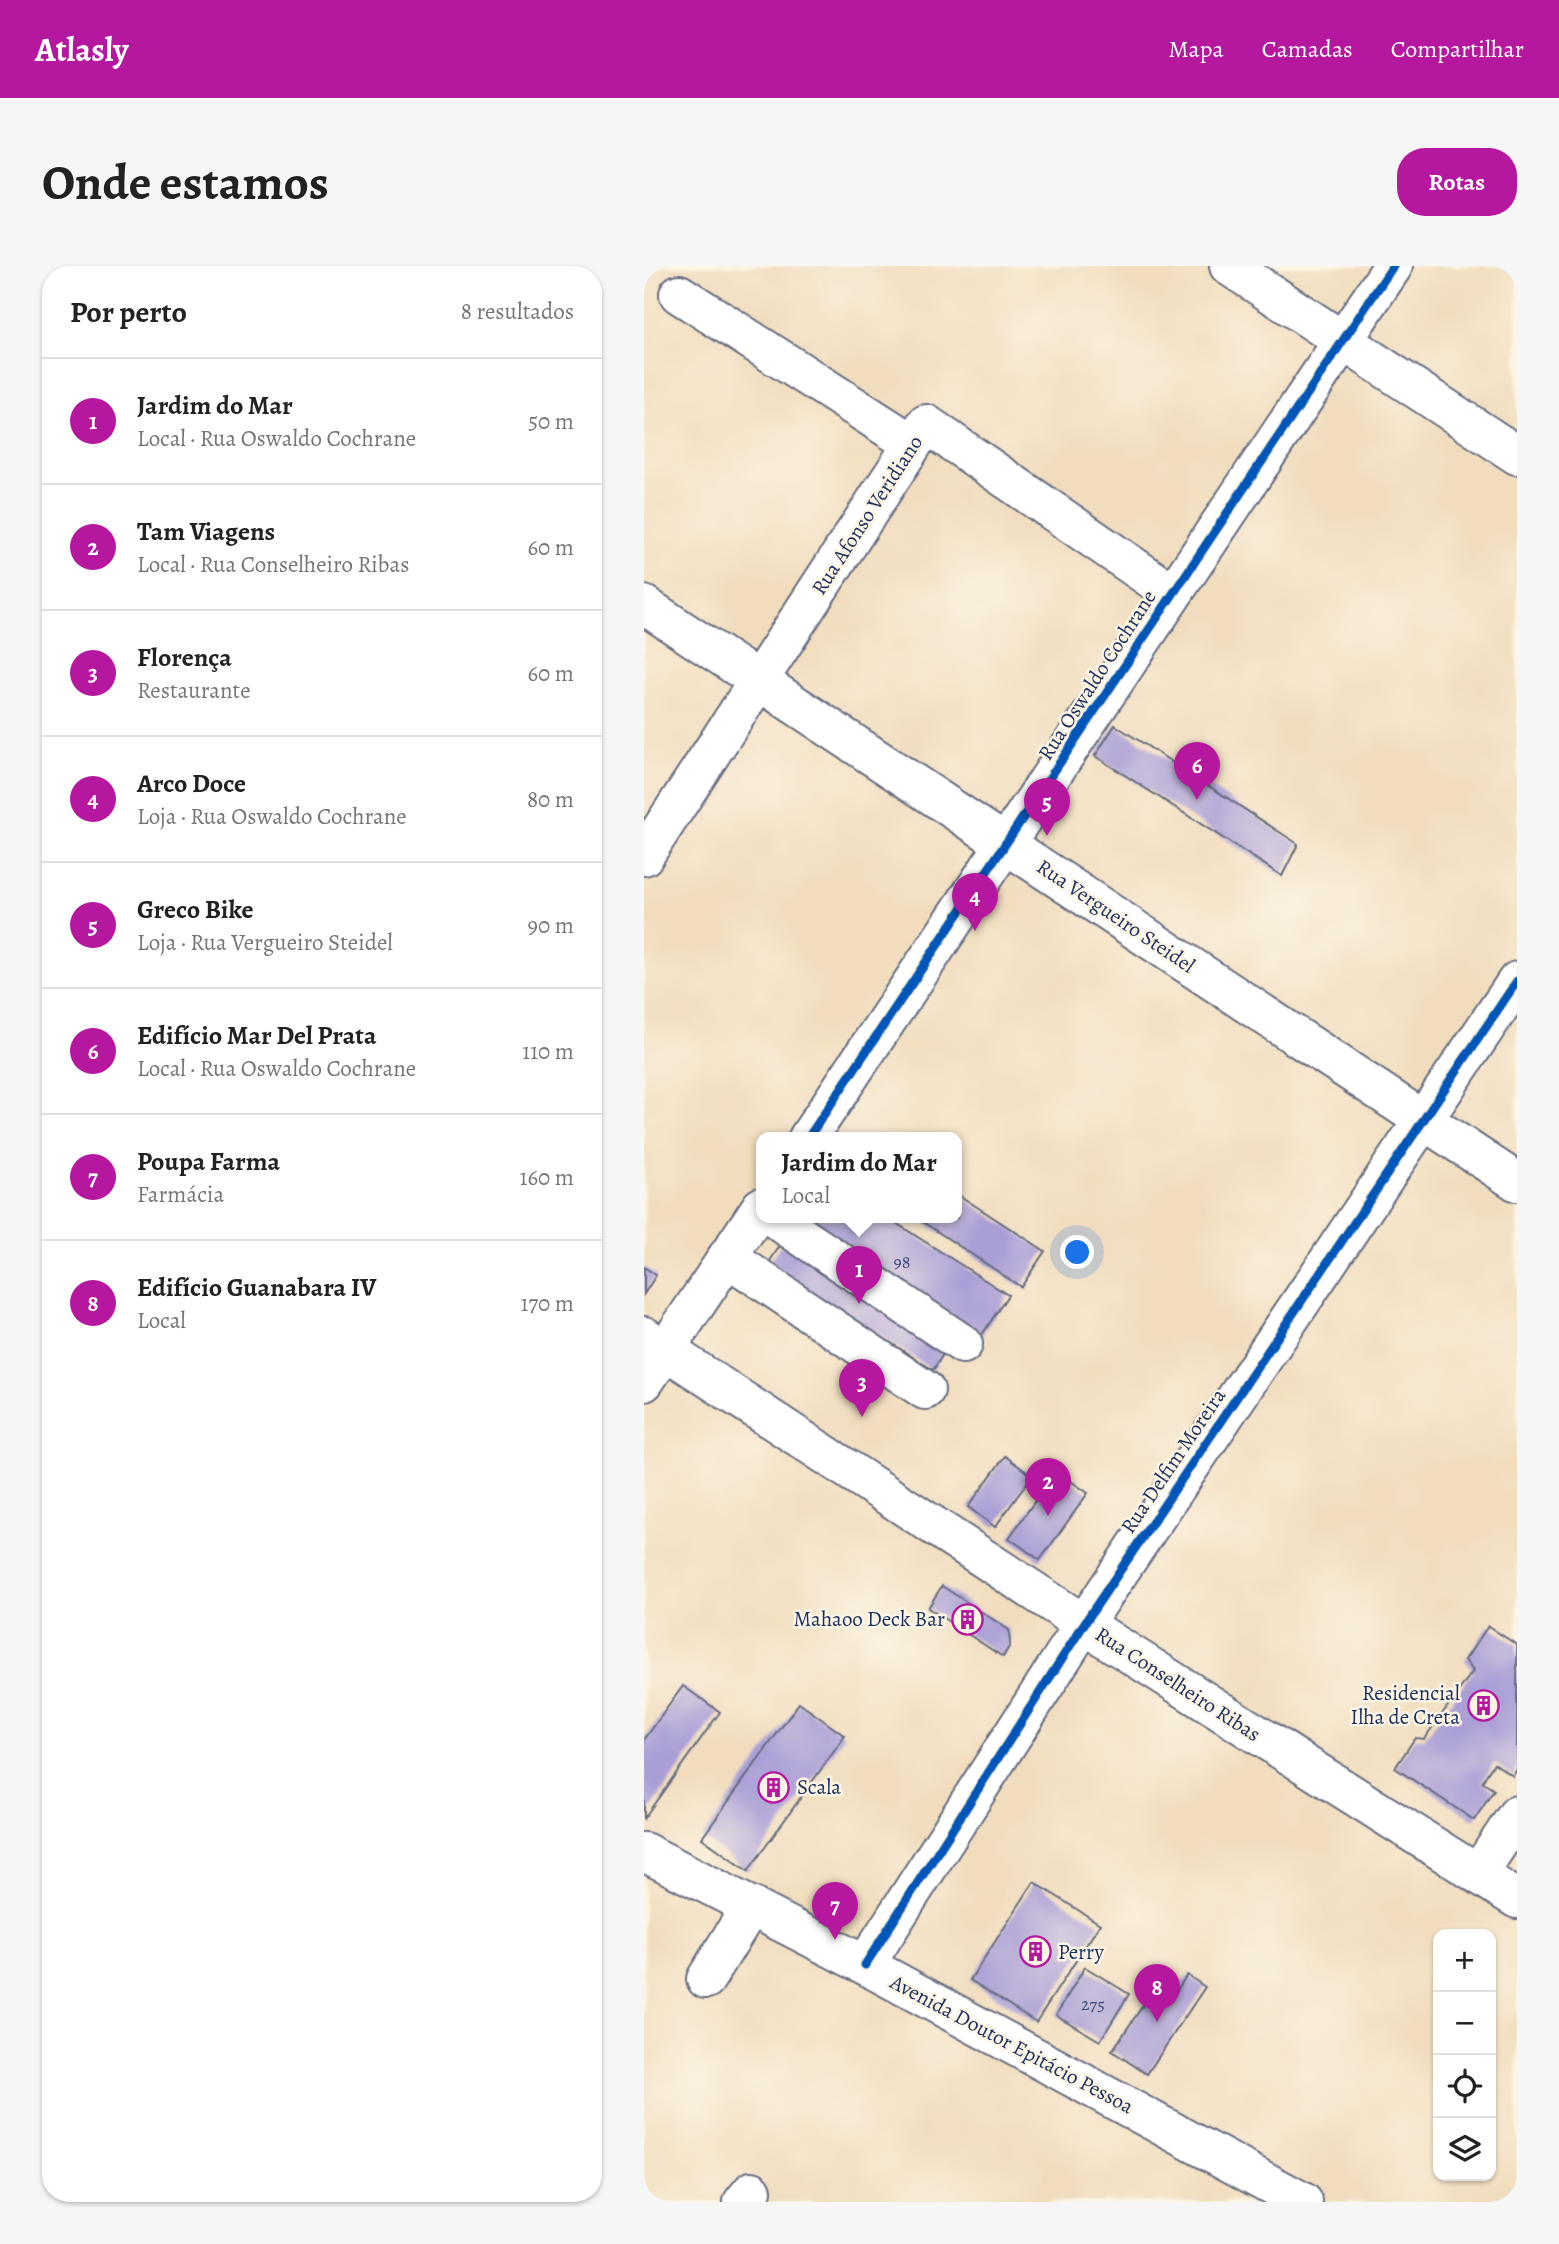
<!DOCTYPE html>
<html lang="pt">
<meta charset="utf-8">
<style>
body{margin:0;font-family:Alegreya,serif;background:#f6f6f6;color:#222}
.controls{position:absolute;right:21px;bottom:21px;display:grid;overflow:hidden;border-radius:14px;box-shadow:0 2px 5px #0004}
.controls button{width:63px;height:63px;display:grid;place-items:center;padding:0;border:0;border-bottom:2px solid #e0e0e0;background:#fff;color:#222;font:35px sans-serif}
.you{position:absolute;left:434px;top:987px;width:24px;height:24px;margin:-18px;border:5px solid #fff;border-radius:50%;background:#1a73e8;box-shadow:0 0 0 10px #1a73e833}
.badge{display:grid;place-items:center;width:46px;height:46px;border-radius:50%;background:#b5179e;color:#fff;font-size:23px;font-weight:700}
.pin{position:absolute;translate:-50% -58px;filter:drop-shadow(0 2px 4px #0008)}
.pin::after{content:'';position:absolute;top:37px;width:24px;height:21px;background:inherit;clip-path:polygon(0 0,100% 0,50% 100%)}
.popup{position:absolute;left:112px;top:866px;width:206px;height:91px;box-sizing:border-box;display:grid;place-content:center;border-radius:14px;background:#fff;filter:drop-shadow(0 2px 5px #0005);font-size:23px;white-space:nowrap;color:#767676}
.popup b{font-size:26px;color:#222}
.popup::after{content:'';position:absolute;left:50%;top:100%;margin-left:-14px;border:14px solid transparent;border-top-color:#fff}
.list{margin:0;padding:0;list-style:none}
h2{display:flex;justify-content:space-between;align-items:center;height:91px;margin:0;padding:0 28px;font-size:30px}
h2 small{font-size:23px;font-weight:400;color:#767676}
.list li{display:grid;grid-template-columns:46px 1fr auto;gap:21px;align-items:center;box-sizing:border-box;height:126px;padding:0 28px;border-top:2px solid #e0e0e0}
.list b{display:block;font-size:26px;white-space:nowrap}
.list p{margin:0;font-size:23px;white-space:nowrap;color:#767676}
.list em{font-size:23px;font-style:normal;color:#767676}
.icon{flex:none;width:38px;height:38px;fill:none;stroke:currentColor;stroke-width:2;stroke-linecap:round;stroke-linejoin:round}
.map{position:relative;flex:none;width:873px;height:1936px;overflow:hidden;border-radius:28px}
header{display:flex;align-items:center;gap:42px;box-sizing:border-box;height:98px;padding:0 35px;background:#b5179e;color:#fff}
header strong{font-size:33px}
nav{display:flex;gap:38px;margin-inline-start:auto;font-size:24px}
.intro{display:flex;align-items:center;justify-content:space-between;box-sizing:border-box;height:168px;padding:0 42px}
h1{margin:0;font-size:49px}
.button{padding:18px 32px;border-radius:28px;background:#b5179e;color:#fff;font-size:24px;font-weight:700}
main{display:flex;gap:42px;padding:0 42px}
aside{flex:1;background:#fff;border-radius:28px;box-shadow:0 2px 5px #0004}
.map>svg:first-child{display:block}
.building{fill:#a99ed6}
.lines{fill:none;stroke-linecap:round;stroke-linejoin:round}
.minor-casing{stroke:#666c80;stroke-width:42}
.major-casing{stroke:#666c80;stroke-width:42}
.minor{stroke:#fff;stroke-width:38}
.major{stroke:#fff;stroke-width:38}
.cycleway-casing{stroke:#fcf5e5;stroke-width:13}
.cycleway{stroke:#0057b8;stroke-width:9}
.labels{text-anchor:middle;stroke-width:5;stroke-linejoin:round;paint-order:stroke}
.number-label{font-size:18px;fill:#3e4b7c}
.street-label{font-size:21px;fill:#1b2f5e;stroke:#fcf5e5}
.poi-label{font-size:21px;fill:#1b2f5e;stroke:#fcf5e5;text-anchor:end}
</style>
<header>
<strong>Atlasly</strong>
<nav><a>Mapa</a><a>Camadas</a><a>Compartilhar</a></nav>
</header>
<div class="intro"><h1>Onde estamos</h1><a class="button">Rotas</a></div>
<main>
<aside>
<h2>Por perto<small>8 resultados</small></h2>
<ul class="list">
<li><span class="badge">1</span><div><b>Jardim do Mar</b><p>Local · Rua Oswaldo Cochrane</p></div><em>50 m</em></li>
<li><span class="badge">2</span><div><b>Tam Viagens</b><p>Local · Rua Conselheiro Ribas</p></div><em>60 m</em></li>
<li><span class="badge">3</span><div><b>Florença</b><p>Restaurante</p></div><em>60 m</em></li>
<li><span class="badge">4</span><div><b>Arco Doce</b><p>Loja · Rua Oswaldo Cochrane</p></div><em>80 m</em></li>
<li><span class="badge">5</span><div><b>Greco Bike</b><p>Loja · Rua Vergueiro Steidel</p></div><em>90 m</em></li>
<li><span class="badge">6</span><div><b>Edifício Mar Del Prata</b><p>Local · Rua Oswaldo Cochrane</p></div><em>110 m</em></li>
<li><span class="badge">7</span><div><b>Poupa Farma</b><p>Farmácia</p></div><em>160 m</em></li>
<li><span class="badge">8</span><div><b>Edifício Guanabara IV</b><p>Local</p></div><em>170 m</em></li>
</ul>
</aside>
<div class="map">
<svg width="873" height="1936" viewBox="0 0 873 1936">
<rect width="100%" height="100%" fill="#fcf5e5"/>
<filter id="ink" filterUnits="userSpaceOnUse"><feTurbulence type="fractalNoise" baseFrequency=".0143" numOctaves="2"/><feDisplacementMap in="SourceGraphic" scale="14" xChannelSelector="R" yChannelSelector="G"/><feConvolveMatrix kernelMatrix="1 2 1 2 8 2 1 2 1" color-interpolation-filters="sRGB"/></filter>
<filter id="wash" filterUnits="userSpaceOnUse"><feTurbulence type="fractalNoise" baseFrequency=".00686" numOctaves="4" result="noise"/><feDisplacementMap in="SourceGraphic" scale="28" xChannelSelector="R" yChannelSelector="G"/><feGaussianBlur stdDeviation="1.57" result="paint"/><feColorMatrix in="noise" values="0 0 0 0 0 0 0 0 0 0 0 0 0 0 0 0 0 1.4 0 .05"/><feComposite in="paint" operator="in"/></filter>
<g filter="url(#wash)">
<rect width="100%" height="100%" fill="#f1ddbe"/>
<g id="blocks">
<path class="building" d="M471 459 654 578 638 610 451 490Z
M313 928 401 985 377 1021 273 952H313Z
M159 952H244L364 1029 332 1078Z
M141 972 306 1077 289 1104 124 998Z
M0 1001 12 1009 0 1028Z
M361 1190 388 1210 351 1261 324 1241Z
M412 1205 444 1227 396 1294 365 1272Z
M298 1320 365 1364 366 1379 359 1391 284 1342Z
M844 1360 873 1379V1503L869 1510 850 1497 838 1516 850 1524 830 1554 751 1502 771 1472 780 1473 829 1405 821 1394Z
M39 1420 76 1446 0 1552V1474Z
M155 1437 201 1470 104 1605 58 1572Z
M390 1616 456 1658 392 1756 326 1714Z
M441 1701 485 1728 456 1775 412 1749Z
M543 1709 561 1721 503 1808 468 1785 515 1716 531 1727Z"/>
</g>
</g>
<g filter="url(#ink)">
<use href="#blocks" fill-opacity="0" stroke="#666c80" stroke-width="2"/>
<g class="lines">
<defs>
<path id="minor" d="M585 0 873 189
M35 28 269 178
M0 339 873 916
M0 590 282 158 528 327
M164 872 749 0
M130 952 319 1078
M83 991 281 1124
M0 1116 117 941
M834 1608 873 1549
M221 1699 440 1358 873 715
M62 1713 107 1640
M99 1936 108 1925"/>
<path id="major" d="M0 1070 469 1377 873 1633
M0 1586 221 1699 659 1936"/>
</defs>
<use href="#minor" class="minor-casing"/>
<use href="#major" class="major-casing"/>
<use href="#minor" class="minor"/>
<use href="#major" class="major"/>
<defs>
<path id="cycleway" d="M164 872 749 0
M221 1699 440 1358 873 715"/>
</defs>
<use href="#cycleway" class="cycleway-casing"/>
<use href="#cycleway" class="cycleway"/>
</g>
</g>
<defs>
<symbol id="building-ring" viewBox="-11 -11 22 22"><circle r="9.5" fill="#fcf5e5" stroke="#b5179e" stroke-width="1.5"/><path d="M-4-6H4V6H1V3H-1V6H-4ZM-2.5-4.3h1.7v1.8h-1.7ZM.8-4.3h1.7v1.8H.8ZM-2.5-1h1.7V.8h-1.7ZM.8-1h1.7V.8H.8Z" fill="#b5179e"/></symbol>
</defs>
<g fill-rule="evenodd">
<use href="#building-ring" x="306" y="1336" width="35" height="35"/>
<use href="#building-ring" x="822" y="1422" width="35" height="35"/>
<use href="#building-ring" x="112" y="1504" width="35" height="35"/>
<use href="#building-ring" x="374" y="1668" width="35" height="35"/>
</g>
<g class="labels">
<g class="number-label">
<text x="258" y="1002">98</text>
<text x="449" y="1744">275</text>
</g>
<g class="street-label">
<text transform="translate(223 249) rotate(-57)" y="7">Rua Afonso Veridiano</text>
<text transform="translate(453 409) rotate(-57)" y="7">Rua Oswaldo Cochrane</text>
<text transform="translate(472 650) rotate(34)" y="7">Rua Vergueiro Steidel</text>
<text transform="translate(529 1195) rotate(-56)" y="7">Rua Delfim Moreira</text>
<text transform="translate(534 1418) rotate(33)" y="7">Rua Conselheiro Ribas</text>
<text transform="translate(368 1778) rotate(28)" y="7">Avenida Doutor Epitácio Pessoa</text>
</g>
<g class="poi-label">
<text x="301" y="1360">Mahaoo Deck Bar</text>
<text x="816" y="1434">Residencial<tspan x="816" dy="24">Ilha de Creta</tspan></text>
<text x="153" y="1528" text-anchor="start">Scala</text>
<text x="414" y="1693" text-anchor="start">Perry</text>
</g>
</g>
</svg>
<div class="controls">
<button>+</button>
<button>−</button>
<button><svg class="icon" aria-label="locate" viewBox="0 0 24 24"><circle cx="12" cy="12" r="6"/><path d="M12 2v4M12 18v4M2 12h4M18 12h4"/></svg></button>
<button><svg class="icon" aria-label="layers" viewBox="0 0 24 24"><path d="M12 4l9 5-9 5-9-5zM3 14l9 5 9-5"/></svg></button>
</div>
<div class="you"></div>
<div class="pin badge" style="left:215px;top:1038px">1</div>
<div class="popup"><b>Jardim do Mar</b>Local</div>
<div class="pin badge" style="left:404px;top:1250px">2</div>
<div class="pin badge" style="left:218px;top:1151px">3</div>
<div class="pin badge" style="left:331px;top:665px">4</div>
<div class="pin badge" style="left:403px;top:570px">5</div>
<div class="pin badge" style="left:553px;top:534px">6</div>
<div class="pin badge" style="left:191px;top:1674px">7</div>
<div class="pin badge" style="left:513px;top:1756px">8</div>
</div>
</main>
